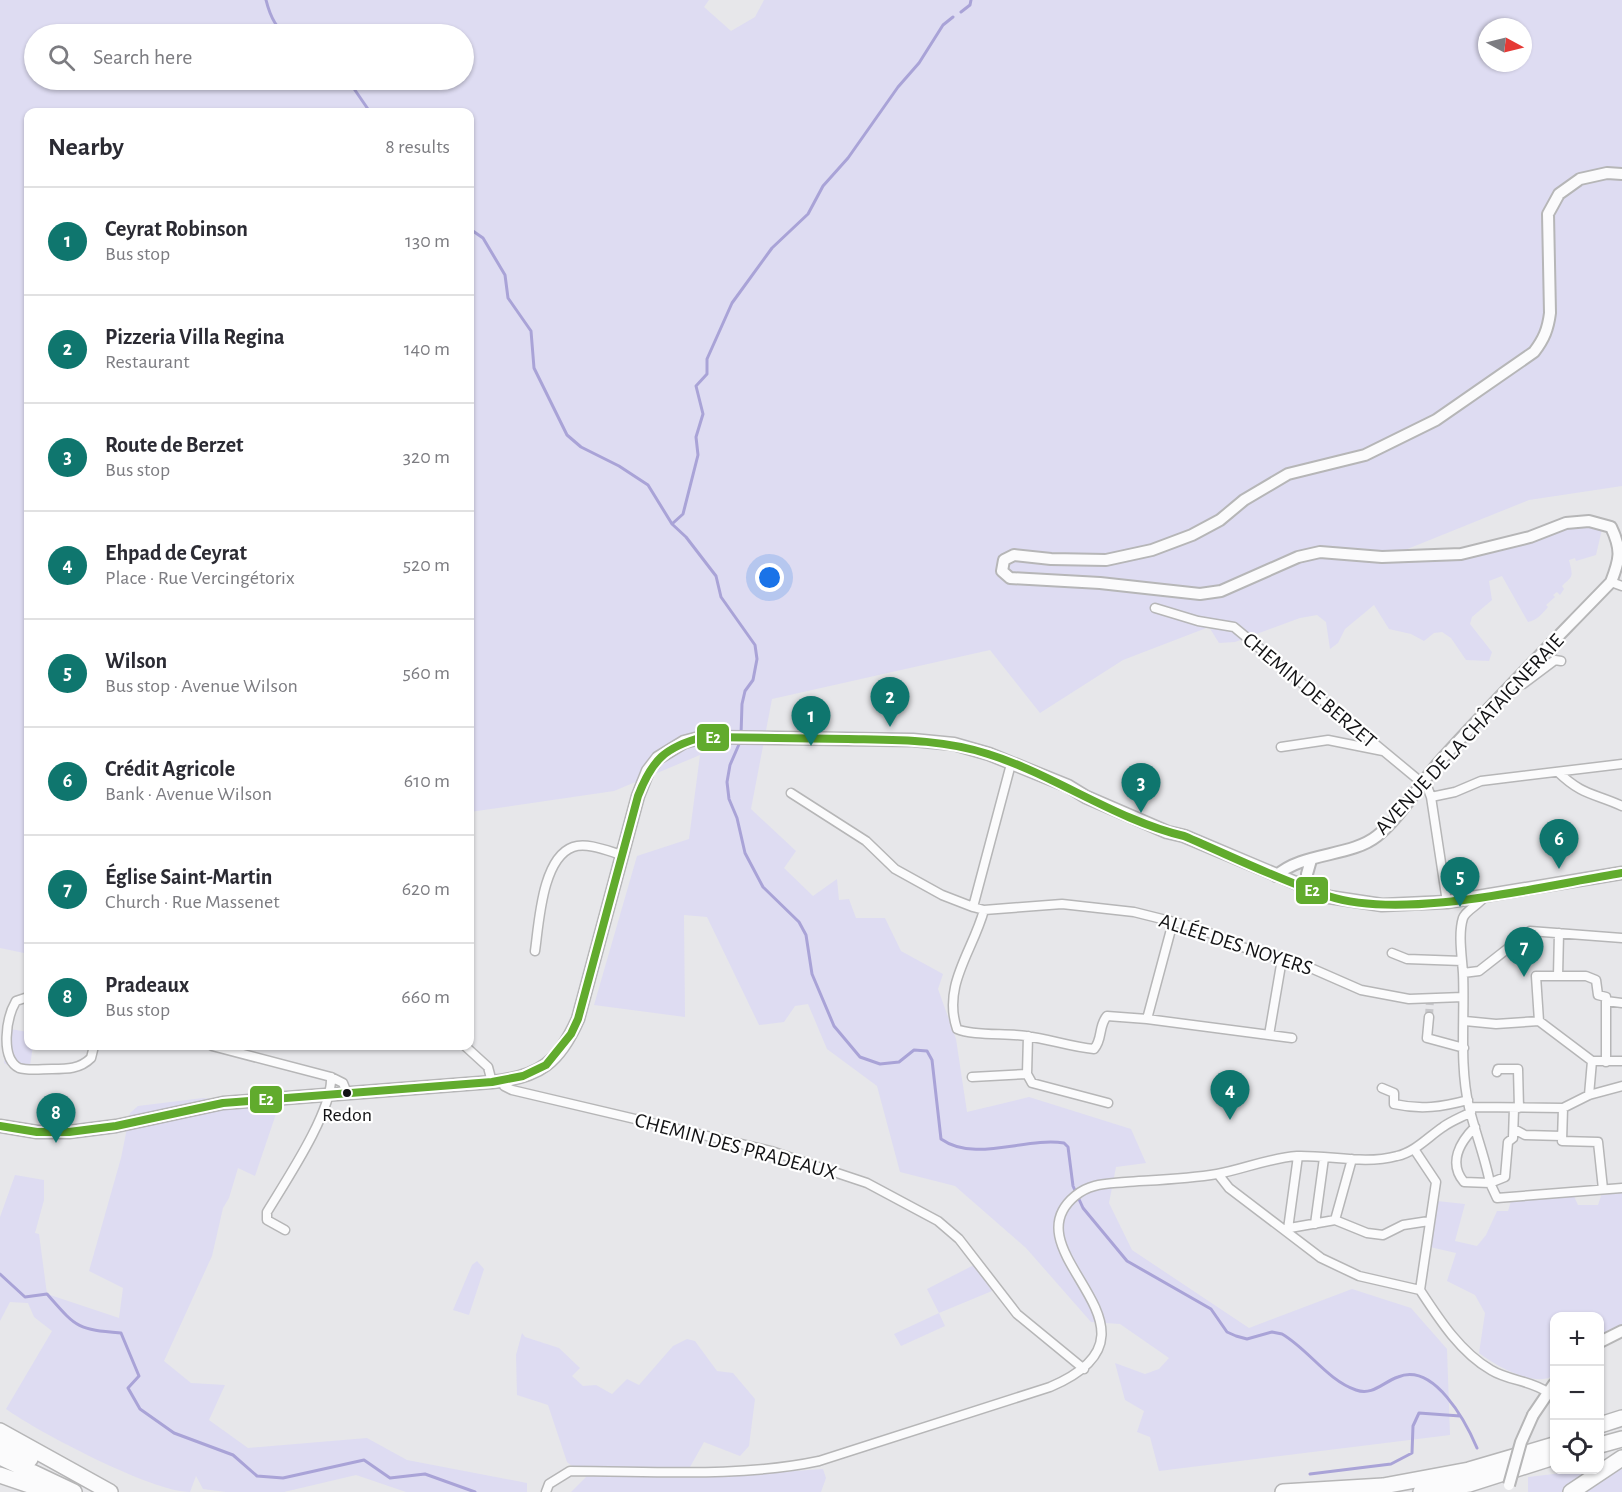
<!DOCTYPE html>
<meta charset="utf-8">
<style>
body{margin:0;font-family:"Alegreya Sans",sans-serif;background:#f2f2f3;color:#2b2b33}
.controls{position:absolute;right:18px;bottom:18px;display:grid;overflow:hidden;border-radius:12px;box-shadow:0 2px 4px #0004}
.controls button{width:54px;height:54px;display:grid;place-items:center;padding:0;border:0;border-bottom:2px solid #e1e1e2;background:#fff;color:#2b2b33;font:30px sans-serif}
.compass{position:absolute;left:1478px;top:18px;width:54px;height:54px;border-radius:50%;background:#fff;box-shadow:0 2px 4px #0004;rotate:97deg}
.you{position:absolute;left:770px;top:578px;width:21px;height:21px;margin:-15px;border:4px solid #fff;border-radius:50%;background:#1a73e8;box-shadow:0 0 0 9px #1a73e833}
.badge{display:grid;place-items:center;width:39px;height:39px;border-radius:50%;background:#0f766e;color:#fff;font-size:20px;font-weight:700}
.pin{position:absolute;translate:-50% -50px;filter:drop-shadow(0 2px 3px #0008)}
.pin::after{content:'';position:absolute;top:32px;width:21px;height:18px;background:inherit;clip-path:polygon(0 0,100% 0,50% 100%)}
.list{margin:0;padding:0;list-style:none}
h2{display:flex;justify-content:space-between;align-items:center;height:78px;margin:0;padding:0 24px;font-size:26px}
h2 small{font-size:20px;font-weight:400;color:#7c7c81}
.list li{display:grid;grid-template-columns:39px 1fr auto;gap:18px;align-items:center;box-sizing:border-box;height:108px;padding:0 24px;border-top:2px solid #e1e1e2}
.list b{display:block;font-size:22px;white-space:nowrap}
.list p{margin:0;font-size:20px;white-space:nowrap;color:#7c7c81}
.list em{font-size:20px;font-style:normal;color:#7c7c81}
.icon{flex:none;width:33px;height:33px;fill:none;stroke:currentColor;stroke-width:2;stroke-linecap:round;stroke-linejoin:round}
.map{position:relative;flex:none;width:1622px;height:1492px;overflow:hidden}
.search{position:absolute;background:#fff;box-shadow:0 2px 4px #0004;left:24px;top:24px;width:450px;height:66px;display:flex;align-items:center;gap:15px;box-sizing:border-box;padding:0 21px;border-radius:33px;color:#7c7c81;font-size:22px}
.panel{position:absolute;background:#fff;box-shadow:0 2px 4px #0004;left:24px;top:108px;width:450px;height:942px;border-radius:12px}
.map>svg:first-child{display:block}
.green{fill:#dedcf2;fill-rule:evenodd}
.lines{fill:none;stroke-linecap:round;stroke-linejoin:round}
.stream{stroke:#a9a3d7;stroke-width:3}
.minor-tunnel{stroke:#c7c7ca;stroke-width:8;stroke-dasharray:8 4;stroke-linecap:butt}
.minor-casing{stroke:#b6b6b7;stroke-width:11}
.tertiary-casing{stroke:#b6b6b7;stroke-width:14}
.secondary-casing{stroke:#b6b6b7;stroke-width:15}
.trunk-casing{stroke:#b6b6b7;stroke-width:18}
.minor{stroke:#fbfbfc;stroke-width:8}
.tertiary{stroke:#fbfbfc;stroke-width:10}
.secondary{stroke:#fbfbfc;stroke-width:12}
.trunk{stroke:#fbfbfc;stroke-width:15}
.tertiary-bridge-casing{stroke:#b6b6b7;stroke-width:14;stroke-linecap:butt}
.tertiary-bridge{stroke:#fbfbfc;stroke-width:10}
.bus-1-casing{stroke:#fff;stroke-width:12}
.bus-1{stroke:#61ab2d;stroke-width:8}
.bus-dot{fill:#121214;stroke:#fff;stroke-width:2}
.labels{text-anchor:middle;stroke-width:4.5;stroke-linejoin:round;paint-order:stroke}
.bus-label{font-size:20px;fill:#121214;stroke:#fff}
.street-label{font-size:21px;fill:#121214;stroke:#fff}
.line-badge{stroke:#fff;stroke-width:2}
.badge-label{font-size:16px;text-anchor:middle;font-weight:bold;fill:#fff}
</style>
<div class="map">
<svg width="1622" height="1492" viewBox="0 0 1622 1492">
<rect width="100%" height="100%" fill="#e7e7ea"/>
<path class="green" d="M0 0H709L704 7 731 31 755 17 764 0H1622V486L1529 500 1390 556 1461 554 1566 523 1603 525 1596 555 1576 561 1575 558 1569 560C1574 579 1572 576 1562 586L1564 589 1560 595 1557 592 1553 595 1555 597 1546 605 1548 607C1543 613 1536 621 1528 622L1502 576 1489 581 1492 600 1472 617 1470 624 1492 652 1489 661 1466 660 1451 638 1442 632 1434 633 1424 641 1411 634 1389 629 1374 605 1345 629 1338 643 1330 649 1326 622 1317 615 1300 618 1235 642 1219 643 1209 627 1123 660 1040 713 990 650 772 699 751 809 796 851 784 868 813 896 837 879 839 900 849 899 856 918H885L901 951 943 974 938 989 956 1039 967 1112 1029 1097 1131 1129 1146 1163 1116 1167 1109 1203 1132 1250 1249 1328 1352 1289 1411 1308 1447 1349 1450 1435 1159 1471 1150 1437 1137 1432 1144 1411 1125 1400 1115 1363 1145 1374 1159 1369 1169 1358 1120 1324 1091 1322 1026 1248 955 1186 900 1172 877 1086 827 1049 808 1004 795 1006 784 1022 759 1025 707 917 684 915 685 1017 594 1005 637 856 689 839 700 755 614 791 470 812V112H28V943L24 953 0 948ZM1487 27H1523V63H1487ZM34 34H464V80H34Z
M10 1029 28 1032V1046H33L29 1072 20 1073 4 1063Z
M203 1098 279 1105 255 1176 238 1168 229 1198 223 1208 212 1256 164 1361 191 1383 225 1385 209 1420 248 1448 367 1438 407 1460 527 1483V1492H406L356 1475 284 1492H226L203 1489 196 1476 190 1492C152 1492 38 1432 6 1409L52 1331 34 1317 28 1303 10 1302 0 1321V1217L15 1175 44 1180V1200L35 1233 39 1234 47 1294 119 1318 123 1288 89 1271 121 1158 130 1113 138 1106Z
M1603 1190 1622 1191V1325L1600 1337V1316H1554V1375C1535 1389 1495 1365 1479 1353L1485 1313 1475 1295 1447 1281 1456 1253 1430 1247 1437 1201 1465 1204 1455 1241 1477 1246 1486 1235 1497 1211H1508L1511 1201 1573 1194 1578 1205H1598Z
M477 1261 484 1269 469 1315 453 1310 472 1265Z
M974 1265 992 1291 939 1313 945 1326 901 1346 894 1334 939 1313 927 1289Z
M522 1333 525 1337 559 1348 580 1368 572 1376 583 1386 596 1385 612 1394 627 1379 639 1385 673 1346 687 1339 695 1341 717 1371 733 1373 755 1399 749 1446 740 1456 704 1442 690 1467 753 1474 823 1469 826 1478 821 1492H571L586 1477 567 1462 548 1405 517 1395 516 1355Z
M1622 1466V1492H1528V1477Z"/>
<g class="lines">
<path class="stream" d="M266 0C269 12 275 29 287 34
M961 12 970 5 971 0
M348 80 370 112
M470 229 483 238 505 275 508 298 531 331 534 368 567 435 581 447 619 466 648 485 672 524 686 537 716 576 721 597 755 645 757 659 753 680 745 691 742 704 741 735
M672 524 683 514 698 455 696 437 703 414 696 386 707 374V359L732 303 772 248 808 214 823 186 848 158 898 87 919 63 943 25 953 17
M740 742 730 765 727 782 729 799 737 818 745 853 763 887 799 922 806 935 812 974 834 1026 860 1057 880 1064 899 1062 914 1050 927 1051 932 1060 941 1139C975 1163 1025 1137 1064 1143L1068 1147 1073 1186 1083 1208 1127 1261 1211 1309 1227 1332 1236 1336 1247 1339 1272 1332 1282 1334C1308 1349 1327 1380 1356 1390 1373 1396 1383 1382 1398 1377 1434 1362 1466 1422 1477 1448
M0 1274 25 1297 47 1294C77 1328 76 1329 121 1333L139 1376 128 1388 140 1409 174 1433 233 1455 257 1476 283 1478 364 1460 390 1478 425 1474 475 1492
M1310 1474 1391 1464 1412 1453 1413 1426 1419 1413 1460 1416"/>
<path class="minor-tunnel" d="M1429 1017 1430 999"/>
<defs>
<path id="minor" d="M1611 582 1622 586
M1155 608 1198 621 1234 627 1421 782
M1512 684H1523L1555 660 1561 661
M1281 747 1328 740 1383 751
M1011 764 973 907 984 910 1062 904 1134 912 1198 928 1239 946 1313 969 1361 990 1409 999 1463 997
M1558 772C1583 796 1594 793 1622 806
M1424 778 1431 797 1447 902
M791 793 866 841 895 869 942 895 973 907
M1431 797 1455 792 1481 781 1622 764
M984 910C973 951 942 985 957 1029 972 1036 1007 1033 1026 1036 1049 1039 1071 1047 1094 1049 1103 1039 1098 1026 1107 1016L1147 1019
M1173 922 1147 1019 1292 1038
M1559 933 1558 976H1586L1596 980 1598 995 1606 997V1062
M535 951C539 923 542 858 573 847 587 842 608 851 622 855
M1392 953 1407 959 1462 961
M1463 973 1479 971 1530 931 1622 938
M28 997 16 1001C6 1018 0 1058 19 1068 28 1071 42 1069 52 1069 67 1069 80 1069 91 1058L94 1046
M1606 1001 1622 1003
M1429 1017 1427 1038 1464 1048
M1465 1021 1496 1024 1539 1021 1592 1061
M1539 1021 1536 976H1558
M1269 1035 1282 959
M1028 1036 1027 1074 1032 1083 1108 1103
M212 1046 331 1077 343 1083 347 1093
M465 1046 488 1067 492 1082
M1497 1072 1498 1069H1518L1519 1108
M972 1077 1027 1074
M503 1081 504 1086 512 1090 771 1151 867 1183 938 1221 959 1239 1017 1314 1084 1369
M1382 1088 1394 1093V1104C1421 1110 1442 1107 1468 1100
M1589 1095 1592 1061H1622
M1469 1107 1563 1108 1589 1095 1622 1086
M1514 1108 1513 1138 1508 1142 1505 1177 1490 1183 1497 1198 1622 1188
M1563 1108 1562 1141 1598 1142 1603 1189
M1475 1127C1460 1142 1448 1163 1464 1182L1490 1183C1485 1157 1475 1132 1469 1107 1459 1064 1465 1017 1463 973 1462 957 1458 934 1463 918 1466 910 1479 905 1485 896
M1514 1129 1525 1135 1562 1136
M1414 1149 1436 1182 1420 1290
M1218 1174 1229 1188 1321 1258 1359 1276 1420 1290C1439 1319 1460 1352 1491 1370 1509 1381 1530 1380 1547 1392
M1335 1220 1352 1159
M1315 1224 1324 1158
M1284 1229 1335 1220 1367 1233 1383 1235 1403 1225 1429 1221
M1288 1229 1298 1156
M285 1230 267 1220V1212C285 1182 333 1111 331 1077
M546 1492 549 1484 570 1471C653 1471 738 1478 819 1461L1050 1387C1184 1330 1006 1253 1075 1196 1090 1183 1107 1184 1126 1182 1156 1180 1187 1179 1217 1174 1244 1169 1269 1158 1297 1156 1330 1155 1364 1165 1397 1156 1415 1152 1428 1137 1443 1127 1451 1121 1462 1117 1471 1112"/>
<path id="tertiary" d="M1276 876C1302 852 1351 857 1377 836 1399 819 1421 782 1441 760 1496 699 1554 641 1611 582 1620 559 1622 550 1611 527L1589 521 1566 523 1530 537 1461 554 1382 557 1320 552 1298 557 1221 591 1200 594 1100 583 1010 578 1002 571 1004 560 1014 555 1051 559 1106 560 1152 550 1192 535 1220 520 1244 500 1288 474 1365 455 1436 420 1534 352C1544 339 1548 329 1550 313L1548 214 1559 194 1580 179 1607 173 1622 174
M1308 889 1307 874 1311 860
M1600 1342 1622 1331
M1533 1415 1554 1384"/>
<path id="secondary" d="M0 1126 37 1132H69L116 1126 223 1103 492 1082C540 1077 559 1062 578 1019L638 796 648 771 658 758 684 742 703 737 913 740 954 744 989 754 1068 786 1086 797 1167 832 1184 836 1329 897 1382 905 1447 902 1622 873"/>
<path id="trunk" d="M1600 1425 1622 1418
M0 1431 110 1492
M0 1444 30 1459
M1600 1445 1622 1439
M0 1457 74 1492
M0 1475 50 1492
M1283 1492 1383 1486 1469 1470 1554 1445
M1421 1492 1469 1484 1554 1457
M1571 1492 1622 1458"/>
</defs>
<use href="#minor" class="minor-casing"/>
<use href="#tertiary" class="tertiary-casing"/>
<use href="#secondary" class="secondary-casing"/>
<use href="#trunk" class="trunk-casing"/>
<use href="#minor" class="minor"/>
<use href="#tertiary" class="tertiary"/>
<use href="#secondary" class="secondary"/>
<use href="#trunk" class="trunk"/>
<defs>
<path id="tertiary-bridge" d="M1509 1485 1521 1442 1533 1415"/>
</defs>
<use href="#tertiary-bridge" class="tertiary-bridge-casing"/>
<use href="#tertiary-bridge" class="tertiary-bridge"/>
<defs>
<path id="bus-1" d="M0 1126 37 1132H69L116 1126 223 1103 492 1082 523 1076 546 1065 571 1034 578 1019 638 796C652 760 665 747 703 737 751 738 800 738 848 739 896 740 942 739 988 754 1055 775 1116 820 1184 836 1231 856 1279 880 1328 896 1404 921 1542 886 1622 873"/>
</defs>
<use href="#bus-1" class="bus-1-casing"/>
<use href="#bus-1" class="bus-1"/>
</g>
<circle class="bus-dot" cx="347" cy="1093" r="5"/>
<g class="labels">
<g class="bus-label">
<text x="347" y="1121">Redon</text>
</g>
<g class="street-label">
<text transform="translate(1310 690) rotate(40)" y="7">CHEMIN DE BERZET</text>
<text transform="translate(1469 734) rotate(-47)" y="7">AVENUE DE LA CHÂTAIGNERAIE</text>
<text transform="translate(1236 944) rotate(18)" y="7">ALLÉE DES NOYERS</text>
<text transform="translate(736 1146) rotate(15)" y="7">CHEMIN DES PRADEAUX</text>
</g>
</g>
<g class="line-badge">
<rect x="696" y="723" width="34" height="29" rx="6" fill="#61ab2d"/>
<rect x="1295" y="876" width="34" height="29" rx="6" fill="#61ab2d"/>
<rect x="249" y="1085" width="34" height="29" rx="6" fill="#61ab2d"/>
</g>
<g class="badge-label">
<text x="713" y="743">E2</text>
<text x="1312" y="896">E2</text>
<text x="266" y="1105">E2</text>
</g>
</svg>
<div class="controls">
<button>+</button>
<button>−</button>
<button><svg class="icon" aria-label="locate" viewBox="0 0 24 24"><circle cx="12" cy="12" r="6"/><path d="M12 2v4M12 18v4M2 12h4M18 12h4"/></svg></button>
</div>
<svg class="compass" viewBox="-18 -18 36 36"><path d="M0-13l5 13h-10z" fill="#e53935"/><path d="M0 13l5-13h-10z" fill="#7c7c81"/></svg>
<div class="you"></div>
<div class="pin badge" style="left:811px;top:746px">1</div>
<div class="pin badge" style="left:890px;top:727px">2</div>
<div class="pin badge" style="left:1141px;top:813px">3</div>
<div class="pin badge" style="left:1230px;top:1120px">4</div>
<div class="pin badge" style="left:1460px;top:907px">5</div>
<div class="pin badge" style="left:1559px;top:869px">6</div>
<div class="pin badge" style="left:1524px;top:977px">7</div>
<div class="pin badge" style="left:56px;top:1143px">8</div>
<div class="search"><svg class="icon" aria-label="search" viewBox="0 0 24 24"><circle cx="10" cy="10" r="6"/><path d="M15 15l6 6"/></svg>Search here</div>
<section class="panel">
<h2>Nearby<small>8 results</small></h2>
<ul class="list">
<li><span class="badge">1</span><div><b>Ceyrat Robinson</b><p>Bus stop</p></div><em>130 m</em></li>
<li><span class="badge">2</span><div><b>Pizzeria Villa Regina</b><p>Restaurant</p></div><em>140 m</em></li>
<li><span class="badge">3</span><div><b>Route de Berzet</b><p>Bus stop</p></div><em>320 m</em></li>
<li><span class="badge">4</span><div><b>Ehpad de Ceyrat</b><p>Place · Rue Vercingétorix</p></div><em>520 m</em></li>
<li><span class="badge">5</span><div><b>Wilson</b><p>Bus stop · Avenue Wilson</p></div><em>560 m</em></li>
<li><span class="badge">6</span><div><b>Crédit Agricole</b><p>Bank · Avenue Wilson</p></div><em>610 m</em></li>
<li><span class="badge">7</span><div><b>Église Saint-Martin</b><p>Church · Rue Massenet</p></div><em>620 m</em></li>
<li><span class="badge">8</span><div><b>Pradeaux</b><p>Bus stop</p></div><em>660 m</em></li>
</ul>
</section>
</div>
